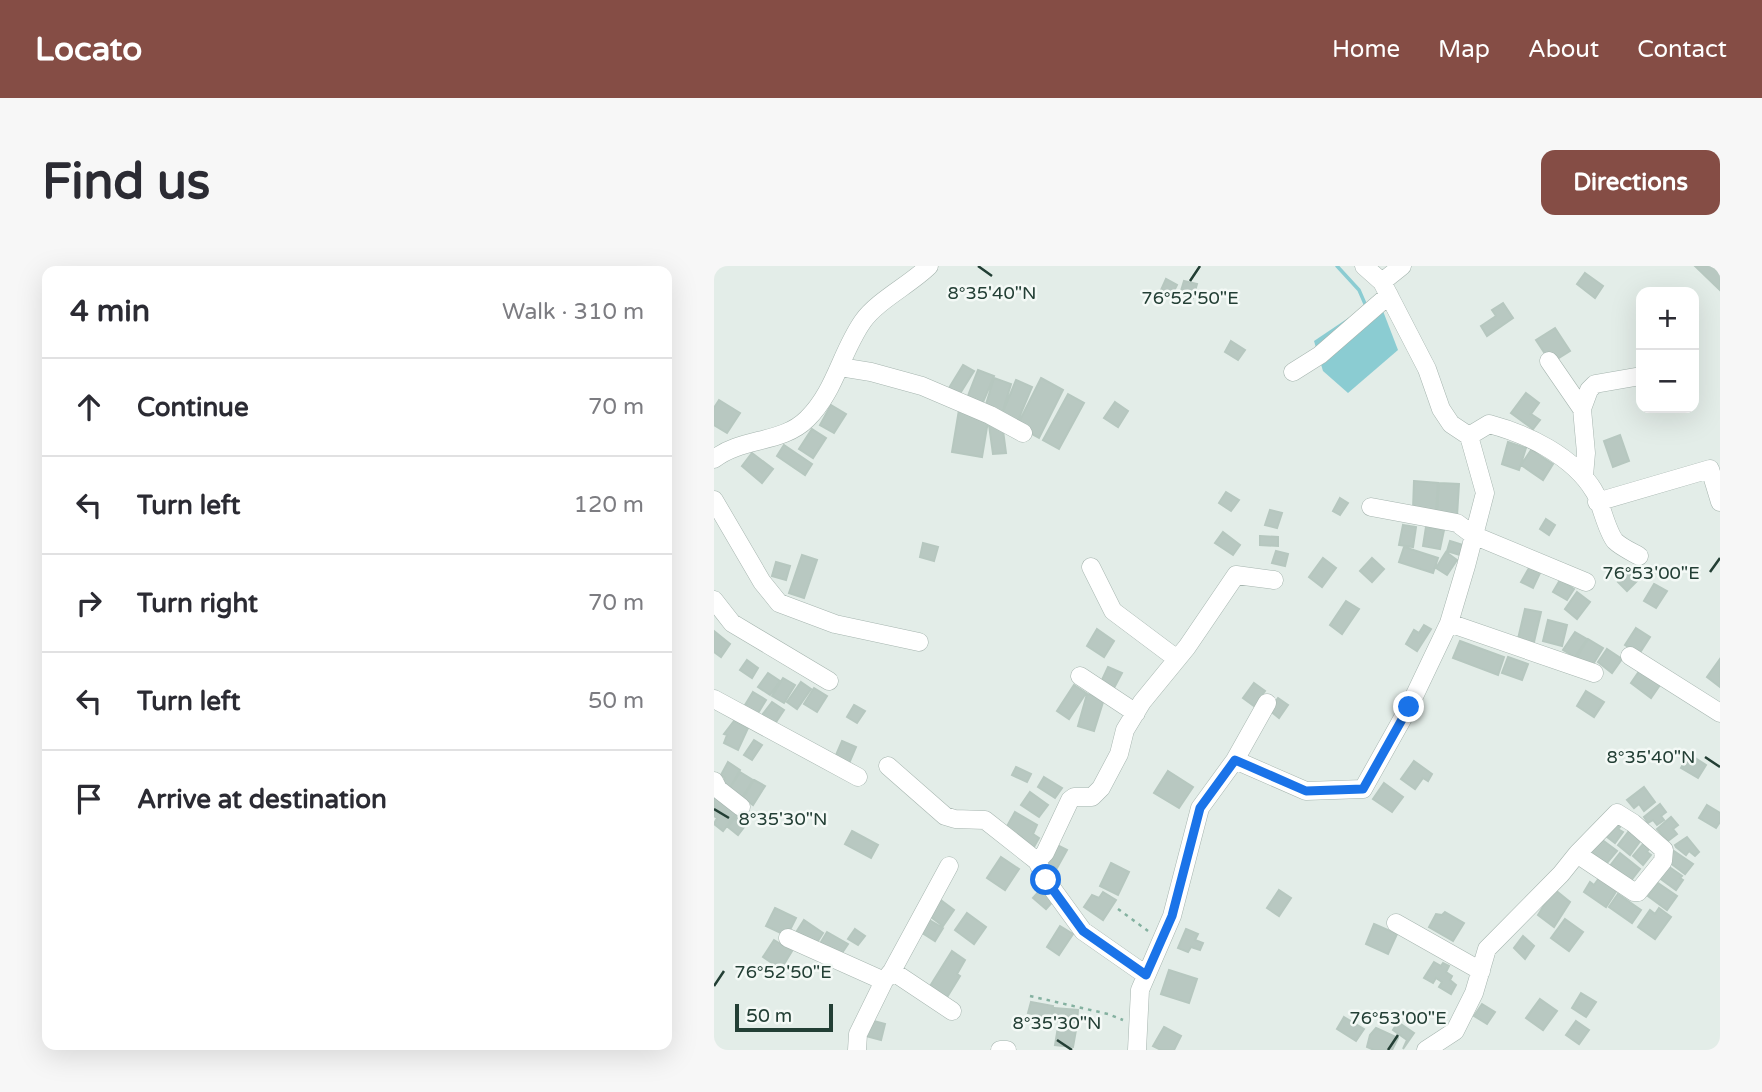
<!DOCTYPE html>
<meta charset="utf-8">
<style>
body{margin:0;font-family:"Varela Round",sans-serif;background:#f7f7f7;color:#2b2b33}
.controls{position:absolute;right:21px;top:21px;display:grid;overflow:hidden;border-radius:14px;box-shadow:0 7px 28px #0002}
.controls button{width:63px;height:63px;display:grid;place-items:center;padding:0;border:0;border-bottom:2px solid #e1e1e2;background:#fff;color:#2b2b33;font:35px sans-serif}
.scale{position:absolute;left:21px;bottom:18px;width:98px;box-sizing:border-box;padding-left:7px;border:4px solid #233f35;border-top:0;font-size:19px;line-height:24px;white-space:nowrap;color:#233f35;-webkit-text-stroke:5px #f4f9f6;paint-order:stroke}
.stop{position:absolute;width:21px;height:21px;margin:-16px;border:5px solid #1a73e8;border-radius:50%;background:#fff}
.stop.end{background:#1a73e8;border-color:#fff;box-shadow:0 2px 7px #0008}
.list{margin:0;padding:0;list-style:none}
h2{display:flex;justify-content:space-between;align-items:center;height:91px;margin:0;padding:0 28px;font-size:30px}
h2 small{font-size:23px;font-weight:400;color:#7c7c81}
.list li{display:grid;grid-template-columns:46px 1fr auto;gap:21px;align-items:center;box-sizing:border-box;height:98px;padding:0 28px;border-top:2px solid #e1e1e2}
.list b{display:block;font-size:26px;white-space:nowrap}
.list em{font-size:23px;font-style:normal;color:#7c7c81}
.icon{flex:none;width:38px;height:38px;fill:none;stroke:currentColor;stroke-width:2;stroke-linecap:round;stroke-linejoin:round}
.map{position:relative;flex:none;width:1006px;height:784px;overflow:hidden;border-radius:14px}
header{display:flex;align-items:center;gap:42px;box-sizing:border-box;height:98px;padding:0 35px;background:#854d45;color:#fff}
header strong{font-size:33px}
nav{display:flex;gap:38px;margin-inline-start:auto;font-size:24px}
.intro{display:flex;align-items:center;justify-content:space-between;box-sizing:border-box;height:168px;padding:0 42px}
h1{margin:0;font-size:49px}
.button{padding:18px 32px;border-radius:14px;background:#854d45;color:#fff;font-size:24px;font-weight:700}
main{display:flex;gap:42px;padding:0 42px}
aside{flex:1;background:#fff;border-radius:14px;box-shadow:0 7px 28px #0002}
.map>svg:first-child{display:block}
.water{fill:#8bccd2}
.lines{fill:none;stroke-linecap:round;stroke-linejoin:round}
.stream{stroke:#8bccd2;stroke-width:3.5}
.building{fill:#b8c8c1;stroke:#b6c7bf;stroke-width:2}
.minor-casing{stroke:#a6b5af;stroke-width:19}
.path{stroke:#84b1a0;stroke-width:2.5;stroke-dasharray:3.5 5;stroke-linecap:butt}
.minor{stroke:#fff;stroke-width:18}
.route{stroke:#1a73e8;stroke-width:9}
.ticks{fill:none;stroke:#233f35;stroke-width:2.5}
.ticks-label{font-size:18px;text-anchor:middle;fill:#233f35;stroke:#f4f9f6;stroke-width:5;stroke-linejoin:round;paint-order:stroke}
</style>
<header>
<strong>Locato</strong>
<nav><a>Home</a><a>Map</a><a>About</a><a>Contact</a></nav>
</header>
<div class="intro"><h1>Find us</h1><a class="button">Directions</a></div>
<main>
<aside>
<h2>4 min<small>Walk · 310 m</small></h2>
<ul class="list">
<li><svg class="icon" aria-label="ahead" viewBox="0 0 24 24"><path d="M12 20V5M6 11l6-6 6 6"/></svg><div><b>Continue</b></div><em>70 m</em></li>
<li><svg class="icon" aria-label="left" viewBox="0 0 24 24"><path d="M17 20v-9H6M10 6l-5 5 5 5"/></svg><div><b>Turn left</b></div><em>120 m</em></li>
<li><svg class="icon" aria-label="right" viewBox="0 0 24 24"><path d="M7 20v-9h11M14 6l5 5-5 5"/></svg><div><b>Turn right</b></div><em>70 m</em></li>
<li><svg class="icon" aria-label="left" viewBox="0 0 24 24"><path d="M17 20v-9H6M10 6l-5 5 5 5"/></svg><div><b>Turn left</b></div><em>50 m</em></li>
<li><svg class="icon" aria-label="arrive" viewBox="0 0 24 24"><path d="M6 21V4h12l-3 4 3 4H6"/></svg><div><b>Arrive at destination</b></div></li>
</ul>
</aside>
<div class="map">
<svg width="1006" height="784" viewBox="0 0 1006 784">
<rect width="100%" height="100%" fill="#e3ede8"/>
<path class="water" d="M664 32 684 84 634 127 609 105 600 75Z"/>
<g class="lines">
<path class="stream" d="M623 0 645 24 652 40"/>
</g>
<path class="building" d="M981 0H1006V24Z
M871 7 889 20 881 32 863 18Z
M452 13 463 19 458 29 447 24Z
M470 15 483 18 479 32 466 28Z
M789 37 799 52 773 70 767 60 782 50 778 44Z
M841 62 856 85 837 97 822 74Z
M517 75 531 84 524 94 511 86Z
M249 99 260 105 245 129 235 122Z
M264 104 280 110 267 141 252 135Z
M280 112 297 118 287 151 270 145Z
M327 112 349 124 325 172 303 160Z
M302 114 318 121 302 159 286 153Z
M812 127 825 137 817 148 826 154 819 163 797 147Z
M354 128 370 137 345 183 329 174Z
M5 134 26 147 13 167 0 159V142Z
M401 136 414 145 404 161 390 152Z
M117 139 132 148 120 167 106 159Z
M245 144 275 149 268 191 238 186Z
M288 157 292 187 279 188 275 159Z
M98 163 112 172 99 192 85 183Z
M906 169 915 195 899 201 890 175Z
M794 176 812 182 805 204 788 198Z
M70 179 98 198 91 209 63 190Z
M817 184 839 198 829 214 807 199Z
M38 187 59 203 48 217 28 200Z
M700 215 724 217 722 245 699 243Z
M725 217 745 218 743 250 723 249Z
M512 226 525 234 517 245 505 237Z
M626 232 634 237 626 249 619 245Z
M556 244 568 247 563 262 551 259Z
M832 253 841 259 835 269 826 263Z
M689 259 702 261 699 281 685 279Z
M712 261 730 264 726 283 709 280Z
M509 266 526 279 519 289 501 277Z
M546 270 564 271V280L546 279Z
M736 275 752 280 749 290 733 285Z
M209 277 224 281 220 295 206 291Z
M690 281 724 292 719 307 685 296Z
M562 285 574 288 571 300 558 297Z
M732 286 743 294 733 309 722 302Z
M88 289 103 294 90 332 75 327Z
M609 292 622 302 608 321 595 311Z
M658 292 670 303 658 316 646 305Z
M62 296 76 300 72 314 58 310Z
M815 302 826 307 819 322 807 316Z
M914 306 923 315 913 325 904 316Z
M846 314 860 323 853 334 839 326Z
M940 318 953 325 942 342 930 335Z
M863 326 876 336 863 353 851 343Z
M632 335 645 343 628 368 616 359Z
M811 343 827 346 820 376 804 373Z
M834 354 853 359 848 380 829 375Z
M710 359 717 363 703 385 692 378 700 364 705 367Z
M922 362 936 371 925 388 911 379Z
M383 363 400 375 390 391 373 380Z
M0 365 16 378 7 391 0 386Z
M861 366 873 373 861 391 849 384Z
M874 373 889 382 878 400 863 391Z
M746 375 790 391 784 409 739 392Z
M893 383 908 393 898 407 884 396Z
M794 391 814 398 808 414 788 407Z
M1006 393V421L993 411Z
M33 394 44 402 38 412 26 404Z
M394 401 408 407 400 422 387 416Z
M926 404 946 419 937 432 917 417Z
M54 407 66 415 56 429 44 421Z
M69 412 81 419 70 437 58 430Z
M87 416 97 423 83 443 73 436Z
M540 417 551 425 540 440 529 432Z
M360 419 372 427 355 453 343 445Z
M100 422 113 430 103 446 90 438Z
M872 425 890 436 880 451 863 440Z
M39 426 52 434 41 452 28 444Z
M373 428 390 433 380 465 364 460Z
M564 432 574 439 565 452 555 444Z
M58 436 70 444 58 462 45 453Z
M140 439 151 445 143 457 133 451Z
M20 455 34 462 24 484 10 477 13 469 10 468Z
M40 474 48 479 38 494 30 489Z
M128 475 142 481 133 502 119 496Z
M975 488 992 499 984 512 967 502Z
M700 495 718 508 714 515 709 512 701 523 687 513Z
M14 496 26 504 13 527 5 522 11 512 7 509Z
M302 501 317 508 313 516 298 509Z
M454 505 479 521 465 542 440 527Z
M26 506 39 514 26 535 13 527Z
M330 511 348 522 341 532 324 521Z
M40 514 51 520 39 539 29 532Z
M670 517 689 531 678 546 659 533Z
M930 521 941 536 930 545 925 538 920 542 913 534Z
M0 524 26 543 9 565 0 558 3 552 0 550Z
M316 526 334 539 325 551 307 539Z
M946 538 952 546 947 550 950 554 943 559 939 554 934 557 930 551Z
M993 539 1006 547V556L1002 562 985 552Z
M301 546 323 559 319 568 325 572 317 586 304 578 308 571 292 562Z
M24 548 34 556 24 569 14 561Z
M957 551 964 559 959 563 963 568 954 575 943 563Z
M909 558 904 563 909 566 901 577 888 567 895 559Z
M138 565 164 579 157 592 131 578Z
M915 565 927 574 916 589 904 579Z
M883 570 903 585 892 598 873 583Z
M973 571 985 586 981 590 975 585 972 589 962 581 961 579Z
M339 577 353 584 343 602 331 596Z
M930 577 936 582 933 586 937 589 929 599 919 590Z
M960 585 979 598 971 608 955 596V591Z
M906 587 926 603 915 617 895 601Z
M287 591 305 603 291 624 273 612Z
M397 597 415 606 404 629 386 620Z
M951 598 968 610 966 612 969 614 962 624 944 611Z
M885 612 903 624 892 641 870 626 876 616 880 619Z
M944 617 963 630 953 644 934 630Z
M328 622 341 633 332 643 319 632Z
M840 623 856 636 840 661 824 649Z
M565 624 577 632 565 650 553 642Z
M389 626 402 634 389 654 370 641 378 629 385 632Z
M904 628 927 644 918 657 895 641Z
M224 632 240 644 229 660 213 648Z
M61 642 82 652 73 670 52 660Z
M945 642 957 651 941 673 924 661 936 644 941 648Z
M731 646 750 657 739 675 715 661 722 648 728 649Z
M253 647 272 661 260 678 241 664Z
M212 652 229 662 221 675 205 665Z
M851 653 869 666 855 685 837 672Z
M90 654 109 667 100 681 81 668Z
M660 658 683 668 674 688 652 678Z
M346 660 359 668 345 689 333 681Z
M141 663 151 670 144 679 134 673Z
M472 663 484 668 481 674 489 677 486 684 477 681 474 686 464 682Z
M113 666 134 678 124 693 104 681Z
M809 670 820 680 811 693 800 682Z
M60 674 78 685 67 703 49 691Z
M238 685 251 694 243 708 246 710 230 736 213 725Z
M720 696 727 700 729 697 735 700 732 706 738 710 736 714 742 719 737 728 725 721 728 716 722 712 719 717 710 712Z
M455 704 483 713 475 737 447 728Z
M867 727 882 736 872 751 858 742Z
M826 733 843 745 829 764 812 752Z
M317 736 339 740 337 752 314 747Z
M768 738 781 746 773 758 760 750Z
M340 742 364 744 363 756 339 755Z
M630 751 650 763 642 775 623 763Z
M156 754 171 758 167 774 152 770Z
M862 755 875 764 865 778 852 769Z
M684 756 700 767 689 783 693 774 679 764Z
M344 761 362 764 359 781 341 779Z
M450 761 467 770 460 784H447L439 780Z
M662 762 684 772 678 784H660L653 781 656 769Z"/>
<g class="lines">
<defs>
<path id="minor" d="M668 16 688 0
M835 95 868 143
M126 101 157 106 208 120 276 149 309 167
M579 106 606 89 675 29
M755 170 775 158C813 168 859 190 880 225 887 236 892 264 901 275 907 281 918 286 925 290
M0 193C28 171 68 178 93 153 121 126 127 86 149 55 163 35 197 18 215 0
M870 210 872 187 868 143 875 124 881 118 927 110
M0 234 48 316 65 337 121 358 205 376
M883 236 996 203 1006 236
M657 241 743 257 759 269 872 316
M377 301 399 345 463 393
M0 334 18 357 115 415
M735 357 880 407
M916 390 1006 447
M366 410 422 447
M0 433 144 511
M521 494 553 437
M174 500 231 550 241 553 271 554 323 595 331 587 356 534 360 531H378L387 522 405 488 411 464 428 436 473 381 522 309 560 314
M0 515 4 523 27 541
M323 595 332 614 369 665 432 709
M682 657 767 705
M74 672 170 715 178 705 238 745
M178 705 235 600
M143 784 144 768 170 715
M286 784H293
M423 784 426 724 458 650 486 542 521 494 592 525 649 523 695 441 735 357 752 300 771 227 755 170 737 158 727 143 713 103 668 16 650 0
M712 784 741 765 760 727 773 683 847 608 863 588 920 626H924L949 595 950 584 919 557 903 547 863 588"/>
</defs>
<use href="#minor" class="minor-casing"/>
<path class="path" d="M404 643 434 665
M316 730 394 748 409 754"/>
<use href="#minor" class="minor"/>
</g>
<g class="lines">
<path class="route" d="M332 614 369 665 432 709 458 650 486 542 521 494 592 525 649 523 695 441"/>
</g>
<path class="ticks" d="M264 0 278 10M476 15 486 0M996 306 1006 292M991 491 1006 501M0 543 15 552M0 720 10 705M343 774 358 784M674 784 684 769"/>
<g class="ticks-label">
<text x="278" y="33">8°35'40"N</text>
<text x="476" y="38">76°52'50"E</text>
<text x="937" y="313">76°53'00"E</text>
<text x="937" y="497">8°35'40"N</text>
<text x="69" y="559">8°35'30"N</text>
<text x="69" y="712">76°52'50"E</text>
<text x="684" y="758">76°53'00"E</text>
<text x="343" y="763">8°35'30"N</text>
</g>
</svg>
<div class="controls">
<button>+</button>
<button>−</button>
</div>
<div class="scale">50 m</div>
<div class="stop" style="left:332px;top:614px"></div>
<div class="stop end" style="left:695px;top:441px"></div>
</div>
</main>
